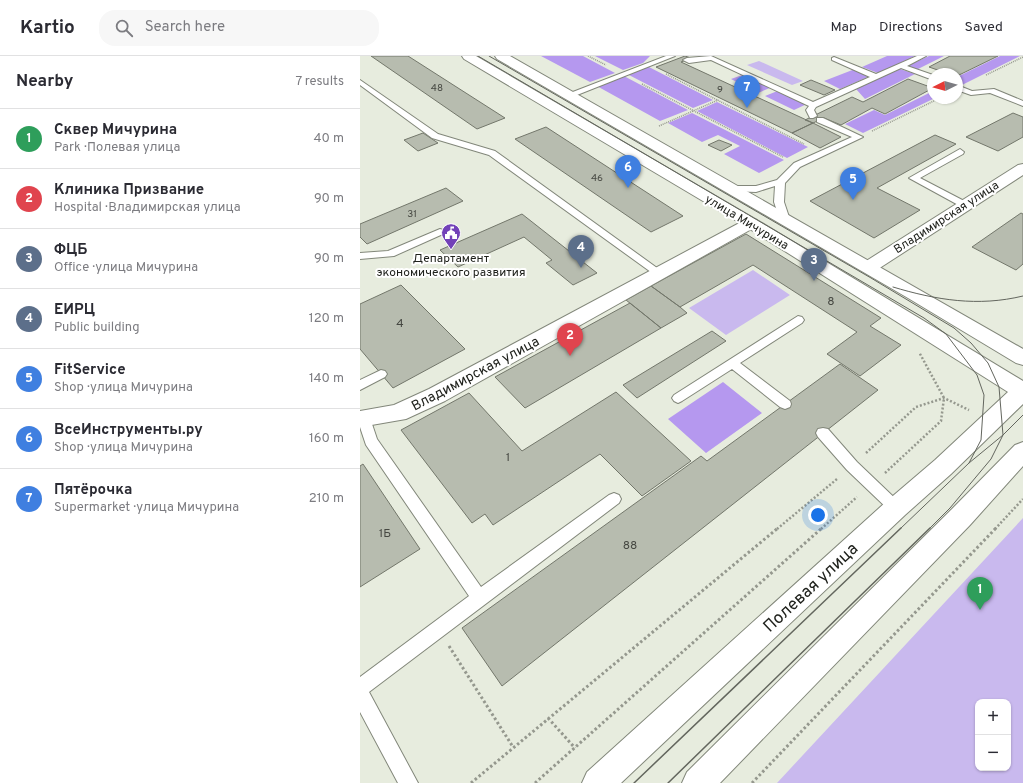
<!DOCTYPE html>
<meta charset="utf-8">
<style>
body{margin:0;font-family:Overpass,sans-serif;background:#f7f7f7;color:#2b2b33}
.controls{position:absolute;right:12px;bottom:12px;display:grid;overflow:hidden;border-radius:8px;box-shadow:0 1px 3px #0004}
.controls button{width:36px;height:36px;display:grid;place-items:center;padding:0;border:0;border-bottom:1px solid #e1e1e2;background:#fff;color:#2b2b33;font:20px sans-serif}
.compass{position:absolute;left:567px;top:12px;width:36px;height:36px;border-radius:50%;background:#fff;box-shadow:0 1px 3px #0004;rotate:265deg}
.you{position:absolute;left:458px;top:459px;width:14px;height:14px;margin:-10px;border:3px solid #fff;border-radius:50%;background:#1a73e8;box-shadow:0 0 0 6px #1a73e833}
.badge{display:grid;place-items:center;width:26px;height:26px;border-radius:50%;background:#7241b8;color:#fff;font-size:13px;font-weight:700}
.pin{position:absolute;translate:-50% -33px;filter:drop-shadow(0 1px 2px #0008)}
.pin::after{content:'';position:absolute;top:21px;width:14px;height:12px;background:inherit;clip-path:polygon(0 0,100% 0,50% 100%)}
.list{margin:0;padding:0;list-style:none}
h2{display:flex;justify-content:space-between;align-items:center;height:52px;margin:0;padding:0 16px;font-size:17px}
h2 small{font-size:13px;font-weight:400;color:#7c7c81}
.list li{display:grid;grid-template-columns:26px 1fr auto;gap:12px;align-items:center;box-sizing:border-box;height:60px;padding:0 16px;border-top:1px solid #e1e1e2}
.list b{display:block;font-size:15px;white-space:nowrap}
.list p{margin:0;font-size:13px;white-space:nowrap;color:#7c7c81}
.list em{font-size:13px;font-style:normal;color:#7c7c81}
.icon{flex:none;width:22px;height:22px;fill:none;stroke:currentColor;stroke-width:2;stroke-linecap:round;stroke-linejoin:round}
.map{position:relative;flex:none;width:663px;height:727px;overflow:hidden}
header{display:flex;align-items:center;gap:24px;box-sizing:border-box;height:56px;padding:0 20px;background:#fff;border-bottom:1px solid #e1e1e2}
header strong{font-size:19px}
nav{display:flex;gap:22px;margin-inline-start:auto;font-size:14px}
.search{width:280px;height:36px;background:#f7f7f7;display:flex;align-items:center;gap:10px;box-sizing:border-box;padding:0 14px;border-radius:16px;color:#7c7c81;font-size:15px}
main{display:flex}
aside{flex:1;background:#fff}
.map>svg:first-child{display:block}
.green{fill:#c9b9ee;fill-rule:evenodd}
.forest{fill:#b598ef}
.building{fill:#b7bcaf;stroke:#73776b}
.lines{fill:none;stroke-linecap:round;stroke-linejoin:round}
.lane-casing{stroke:#82877a;stroke-width:2}
.street-casing{stroke:#82877a;stroke-width:2}
.secondary-casing{stroke:#82877a;stroke-width:2}
.primary-casing{stroke:#82877a;stroke-width:2}
.path-far2{stroke:#95988e;stroke-width:1.5;stroke-dasharray:1 1;stroke-linecap:butt}
.path-far1{stroke:#95988e;stroke-width:2.5;stroke-dasharray:2 2;stroke-linecap:butt}
.path{stroke:#95988e;stroke-width:3;stroke-dasharray:2.5 2.5;stroke-linecap:butt}
.lane{fill:#fff;fill-rule:evenodd}
.street{fill:#fff;fill-rule:evenodd}
.secondary{fill:#fff;fill-rule:evenodd}
.primary{fill:#fff;fill-rule:evenodd}
.tram-far1{stroke:#63665e;stroke-width:1}
.tram{stroke:#63665e;stroke-width:1.5}
.labels{text-anchor:middle;stroke-width:4;stroke-linejoin:round;paint-order:stroke}
.far-number-label{font-size:10px;fill:#464842}
.far-street-label{font-size:12px;fill:#20221d;stroke:#fff}
.far-poi-label{font-size:12px;fill:#20221d;stroke:#fff}
.number-label{font-size:12px;fill:#464842}
.street-label{font-size:14px;fill:#20221d;stroke:#fff}
.near-street-label{font-size:17px;fill:#20221d;stroke:#fff}
</style>
<header>
<strong>Kartio</strong>
<div class="search"><svg class="icon" aria-label="search" viewBox="0 0 24 24"><circle cx="10" cy="10" r="6"/><path d="M15 15l6 6"/></svg>Search here</div>
<nav><a>Map</a><a>Directions</a><a>Saved</a></nav>
</header>
<main>
<aside>
<h2>Nearby<small>7 results</small></h2>
<ul class="list">
<li><span class="badge" style="background:#2e9e5b">1</span><div><b>Сквер Мичурина</b><p>Park · Полевая улица</p></div><em>40 m</em></li>
<li><span class="badge" style="background:#e0444e">2</span><div><b>Клиника Призвание</b><p>Hospital · Владимирская улица</p></div><em>90 m</em></li>
<li><span class="badge" style="background:#5c6f8a">3</span><div><b>ФЦБ</b><p>Office · улица Мичурина</p></div><em>90 m</em></li>
<li><span class="badge" style="background:#5c6f8a">4</span><div><b>ЕИРЦ</b><p>Public building</p></div><em>120 m</em></li>
<li><span class="badge" style="background:#3f7fe0">5</span><div><b>FitService</b><p>Shop · улица Мичурина</p></div><em>140 m</em></li>
<li><span class="badge" style="background:#3f7fe0">6</span><div><b>ВсеИнструменты.ру</b><p>Shop · улица Мичурина</p></div><em>160 m</em></li>
<li><span class="badge" style="background:#3f7fe0">7</span><div><b>Пятёрочка</b><p>Supermarket · улица Мичурина</p></div><em>210 m</em></li>
</ul>
</aside>
<div class="map">
<svg width="663" height="727" viewBox="0 0 663 727">
<rect width="100%" height="100%" fill="#e7ecde"/>
<path class="green" d="M399 5 443 25 432 29 387 9Z
M393 214 430 239 366 279 329 252Z
M663 462V727H417ZM618 646H648V712H618Z"/>
<path class="forest" d="M181 0H223L255 17 230 26Z
M235 0H290L283 7 263 14Z
M527 0H555L518 17 502 11Z
M569 0H584L556 14 547 10Z
M640 0H660L602 29 597 27V21Z
M287 10 353 44 333 52 267 18Z
M495 13 510 20 480 33 464 25Z
M540 13 555 18 505 43 496 33Z
M385 18 412 31 398 37 371 23Z
M262 19 328 54 300 65 235 29Z
M420 34 449 47 434 54 405 40Z
M573 35V42H575L503 77 485 68 514 54 525 59Z
M357 46 448 91 427 102 337 55Z
M332 57 424 104 399 117 364 98 380 90 358 79 342 86 308 67Z
M363 326 402 357 346 397 308 363Z"/>
<path class="building" d="M11 0H48L145 62 117 73Z
M325 0 331 2 321 6 453 67 432 77 296 11Z
M590 0H638L597 20V18H589L569 11Z
M548 23 573 32 525 58 512 52 481 69 464 62 453 67 445 64 492 41 503 46Z
M451 24 475 34 464 39 440 29Z
M653 57 663 61V81L638 95 606 81Z
M453 67 481 81 460 92 432 77Z
M186 71 323 160 291 176 155 83Z
M63 77 78 87 58 95 44 84Z
M575 79 596 88 517 132 560 154 514 182 450 145Z
M359 84 372 89 361 95 348 89Z
M86 132 103 145 7 188 0 181V168Z
M661 157 663 158V208L656 214 612 191Z
M162 158 237 217 213 229 186 207 192 204 164 181 98 211 80 194Z
M386 178 521 262 510 270 541 289 500 320 467 298 497 276 393 209 320 251 291 230Z
M41 229 105 293 33 332 0 293V248Z
M291 230 320 251 327 257 301 272 266 244Z
M270 247 301 272 165 352 135 321Z
M352 275 366 285 277 342 263 329Z
M480 308 518 334 142 630 102 572 341 400 347 405Z
M256 336 331 405 282 440 240 398 133 469 125 458 112 467 41 374 109 337 162 395Z
M3 408 60 493 0 531V410Z"/>
<g class="lines">
<defs>
<path id="lane" d="M306 0H315L212 41H206L205 39Z
M351 0 453 46 510 21 472 4V2L474 1 516 18 557 0H566L547 10 573 19V24L541 12 456 51 454 54 457 60 453 62H450L446 54 449 50 351 4 329 7 323 4 327 2Z
M0 24 78 78 135 95 304 217 299 220 295 219 129 99 72 82 0 29Z
M597 29 612 35 634 33 663 45V50L630 37 611 39 597 34Z
M457 62H463L503 81 440 111 425 127 424 146 430 164 428 166H422L420 164 414 146 415 130 396 136 369 135 367 133 369 131 372 130H396L417 124 434 107 492 81 457 66Z
M600 93 604 96 603 98 560 122 608 147 610 149 608 151H602L549 122Z
M80 173 83 174 85 176 83 178 34 200 0 203V197L28 195Z
M438 260 442 261 444 264 442 267 380 307 430 345 431 348 430 351 425 353 420 351 372 313 322 345 318 347 314 345 312 342 314 339Z
M21 314 25 315 27 318 25 321 0 334V324Z
M4 358 9 359 17 383 121 531 249 439 254 437 259 439 261 443 259 447 9 636 58 727H38L0 656V621L109 540 6 389 0 371V359Z
M463 372 468 373 497 406 541 448 543 452 541 456 536 458 531 456 487 414 458 381 456 377 458 373Z"/>
<path id="street" d="M391 162 397 164 399 167 397 170 85 345 46 363 0 371V355L34 349 69 333 385 164Z"/>
<path id="secondary" d="M663 108V119L515 215 509 216 503 215 500 211 503 207 658 109Z"/>
<path id="primary" d="M102 0H116L397 164 663 325V348L591 418 545 459 261 727H222L227 716 527 445 575 404 648 336 385 170 104 3Z
M135 0H150L663 293V309L656 307 548 242 137 3Z
M663 386V410L610 469 360 727H322L327 716 592 453 655 389Z"/>
</defs>
<use href="#lane" class="lane-casing"/>
<use href="#street" class="street-casing"/>
<use href="#secondary" class="secondary-casing"/>
<use href="#primary" class="primary-casing"/>
<path class="path-far2" d="M228 0 246 9
M306 18 444 88
M626 19 663 1
M282 28 423 101
M299 70 358 44
M512 75 580 42"/>
<path class="path-far1" d="M506 397 556 351 584 342 609 354
M525 417 581 365 584 342 559 296
M417 473 477 423
M461 473 497 441
M635 473 663 443"/>
<path class="path" d="M89 590 153 691
M188 662 215 692
M111 727 418 472
M175 727 462 472
M392 727 636 472"/>
<use href="#lane" class="lane"/>
<use href="#street" class="street"/>
<use href="#secondary" class="secondary"/>
<use href="#primary" class="primary"/>
<path class="tram-far1" d="M118 0 564 262 586 278 617 319 624 339 621 384 609 407
M129 0 511 222 594 272 611 287 628 307 639 331 643 379 631 403 590 452 569 473
M533 231C576 244 618 251 663 240
M540 473 609 407 643 379 663 359"/>
<path class="tram" d="M274 727 541 472
M308 727 570 472"/>
</g>
<defs>
<symbol id="civic-pin" viewBox="-11 -11 22 30"><path d="M0 17L-7.5 6A9.5 9.5 0 1 1 7.5 6Z" fill="#7241b8" stroke="#fff"/><path d="M-.6-6.5H3V-4.5H.6V-3L4-1V1h2V6H-6V1h2V-1L-.6-3ZM-1.2 2.5V6h2.4V2.5Z" fill="#fff"/></symbol>
</defs>
<g fill-rule="evenodd">
<use href="#civic-pin" x="80" y="166" width="22" height="30"/>
</g>
<g class="labels">
<g class="far-number-label">
<text x="77" y="35">48</text>
<text x="360" y="37">9</text>
<text x="237" y="125">46</text>
<text x="52" y="161">31</text>
</g>
<g class="far-street-label">
<text transform="translate(586 161) rotate(-33)" y="4">Владимирская улица</text>
<text transform="translate(387 166) rotate(31)" y="4">улица Мичурина</text>
</g>
<g class="far-poi-label">
<text x="91" y="206">Департамент<tspan x="91" dy="14">экономического развития</tspan></text>
</g>
<g class="number-label">
<text x="471" y="249">8</text>
<text x="40" y="271">4</text>
<text x="148" y="405">1</text>
<text x="25" y="481">1Б</text>
<text x="270" y="493">88</text>
</g>
<g class="street-label">
<text transform="translate(115 317) rotate(-28)" y="5">Владимирская улица</text>
</g>
<g class="near-street-label">
<text transform="translate(450 531) rotate(-43)" y="6">Полевая улица</text>
</g>
</g>
</svg>
<div class="controls">
<button>+</button>
<button>−</button>
</div>
<svg class="compass" viewBox="-18 -18 36 36"><path d="M0-13l5 13h-10z" fill="#e53935"/><path d="M0 13l5-13h-10z" fill="#7c7c81"/></svg>
<div class="you"></div>
<div class="pin badge" style="left:620px;top:554px;background:#2e9e5b">1</div>
<div class="pin badge" style="left:210px;top:300px;background:#e0444e">2</div>
<div class="pin badge" style="left:454px;top:225px;background:#5c6f8a">3</div>
<div class="pin badge" style="left:221px;top:212px;background:#5c6f8a">4</div>
<div class="pin badge" style="left:493px;top:144px;background:#3f7fe0">5</div>
<div class="pin badge" style="left:268px;top:132px;background:#3f7fe0">6</div>
<div class="pin badge" style="left:387px;top:52px;background:#3f7fe0">7</div>
</div>
</main>
